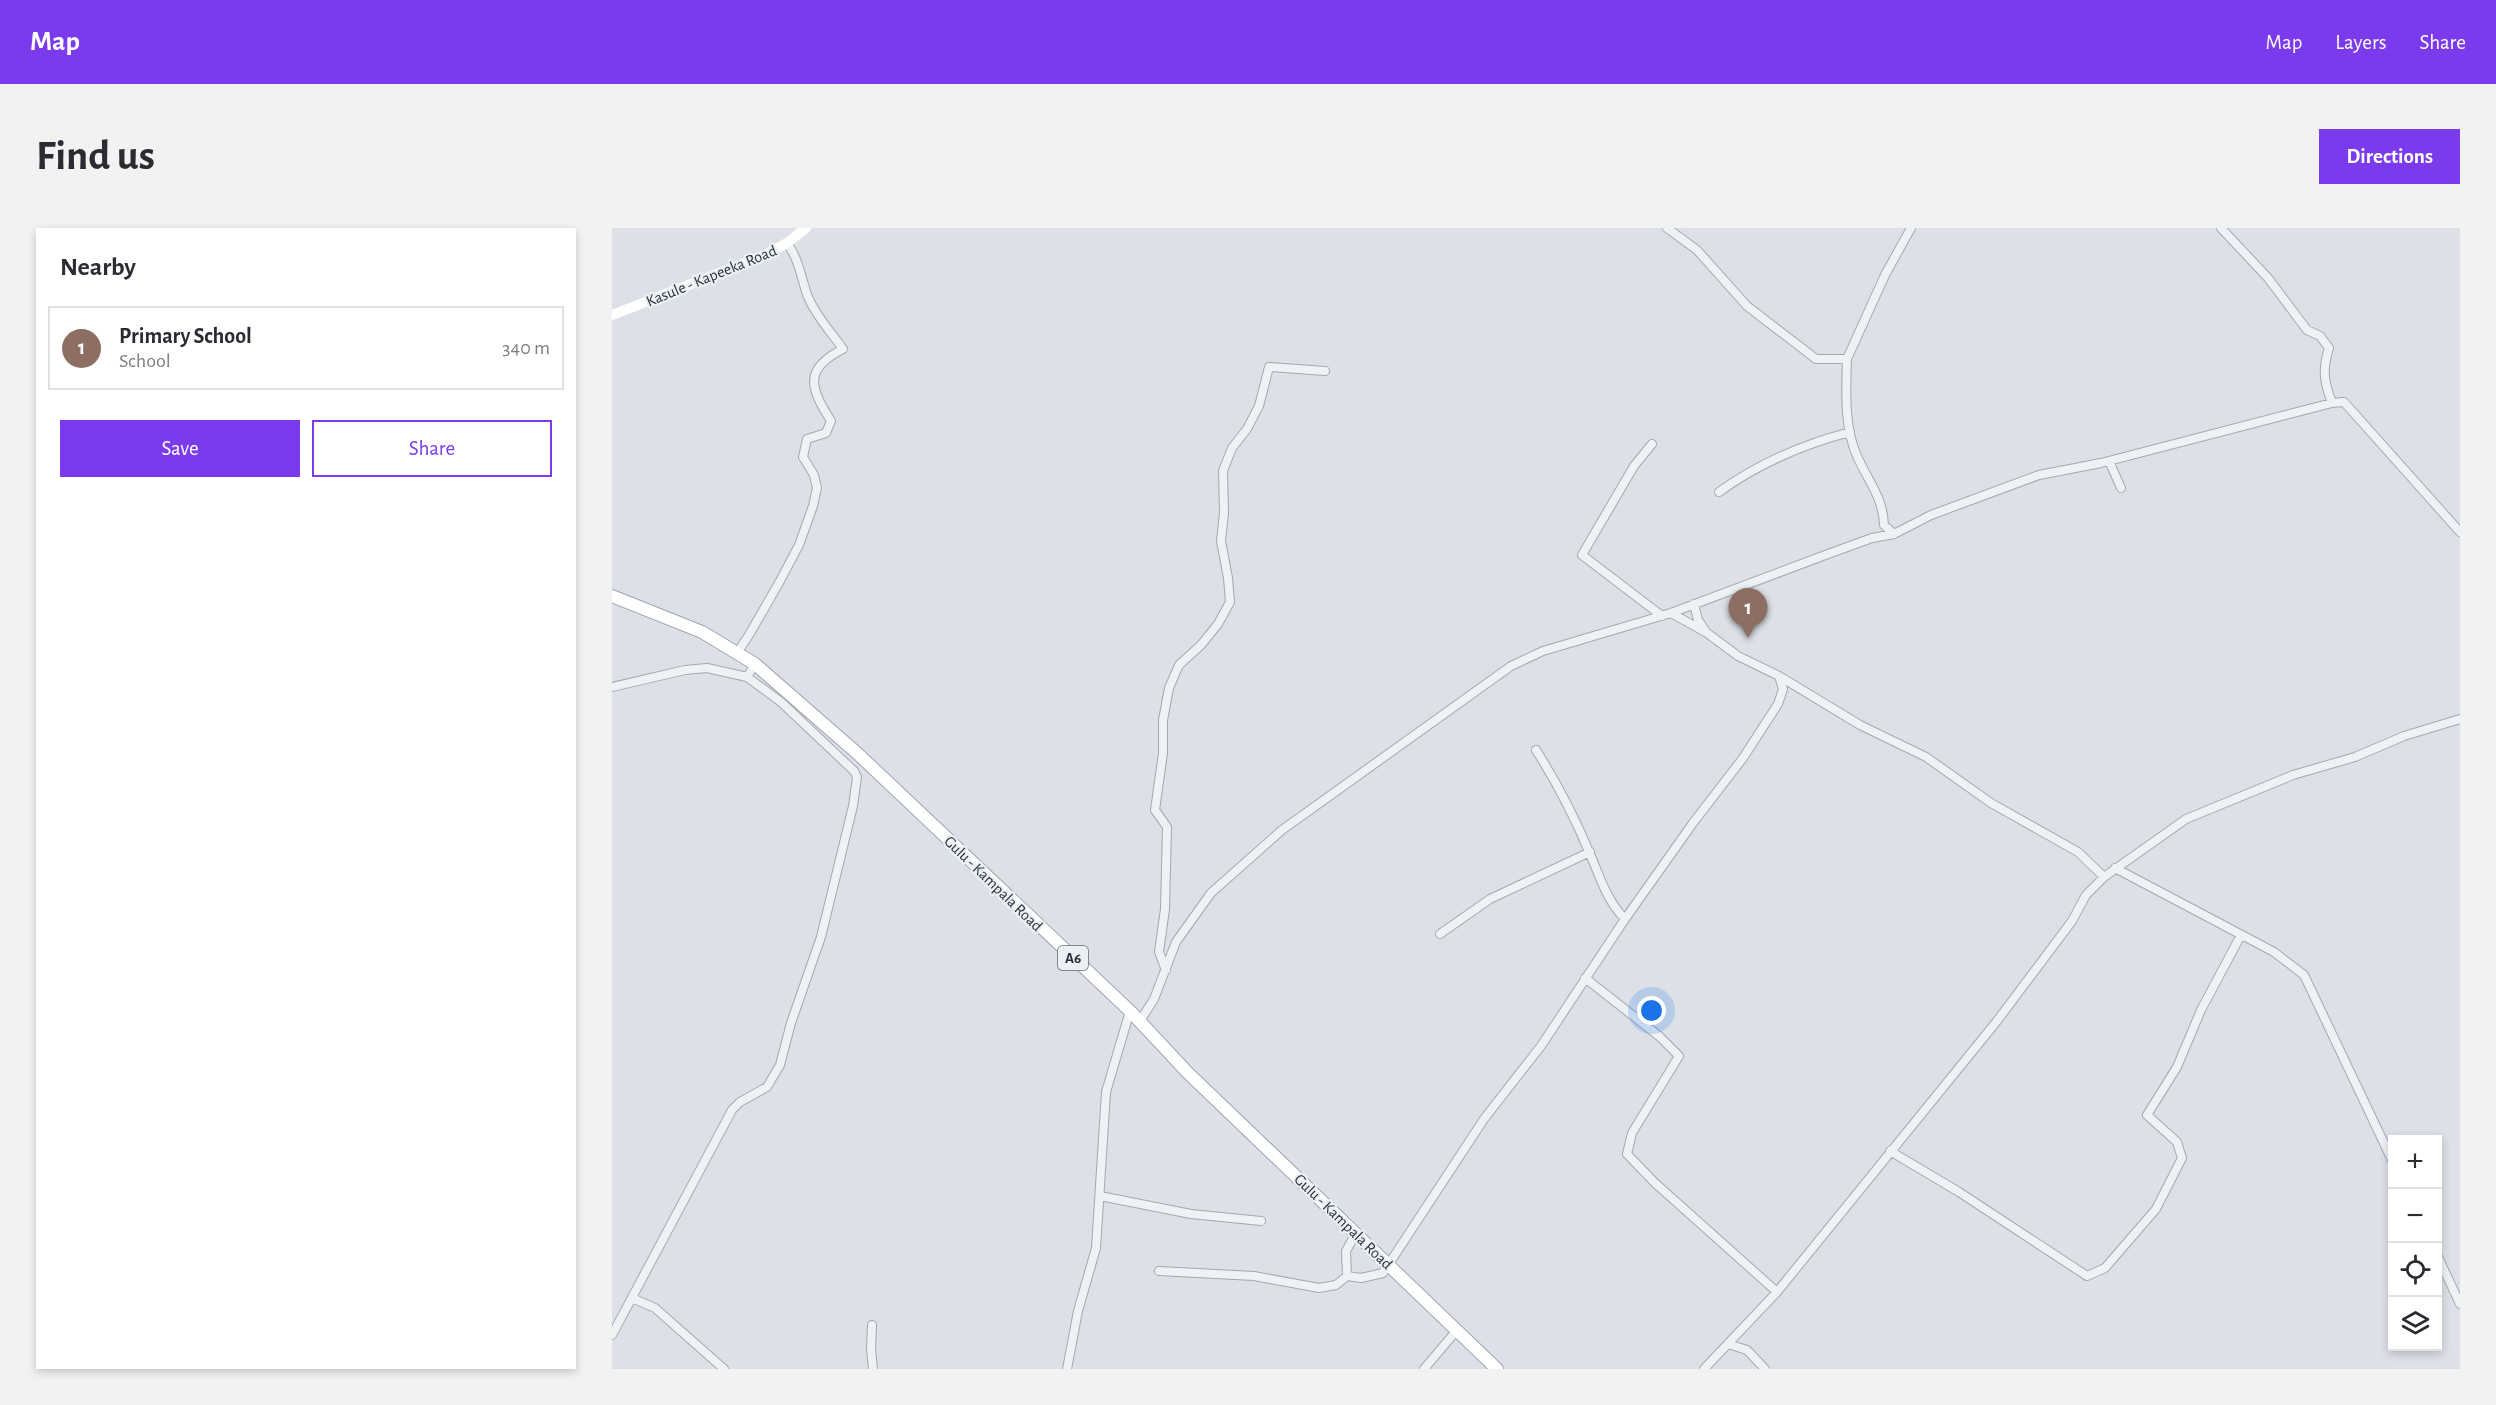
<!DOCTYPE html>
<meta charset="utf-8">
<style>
body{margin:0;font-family:"Alegreya Sans",sans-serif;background:#f2f2f3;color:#2b2b33}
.controls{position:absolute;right:18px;bottom:18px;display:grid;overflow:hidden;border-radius:0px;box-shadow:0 3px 9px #0003}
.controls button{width:54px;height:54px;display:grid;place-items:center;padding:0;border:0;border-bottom:2px solid #e1e1e2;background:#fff;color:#2b2b33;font:30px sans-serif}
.you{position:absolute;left:1040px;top:783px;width:21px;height:21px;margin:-15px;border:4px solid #fff;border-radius:50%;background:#1a73e8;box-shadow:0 0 0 9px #1a73e833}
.badge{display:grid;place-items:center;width:39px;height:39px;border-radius:50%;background:#7c3aed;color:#fff;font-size:20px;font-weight:700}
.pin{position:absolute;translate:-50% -50px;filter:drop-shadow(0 2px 3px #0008)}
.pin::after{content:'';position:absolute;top:32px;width:21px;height:18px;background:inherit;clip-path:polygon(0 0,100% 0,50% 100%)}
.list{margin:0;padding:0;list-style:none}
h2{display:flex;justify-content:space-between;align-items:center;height:78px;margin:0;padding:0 24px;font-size:26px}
h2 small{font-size:20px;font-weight:400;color:#7c7c81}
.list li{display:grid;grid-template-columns:39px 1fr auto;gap:18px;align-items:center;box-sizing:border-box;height:84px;margin:0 12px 12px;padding:0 12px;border:2px solid #e1e1e2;border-radius:0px}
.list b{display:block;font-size:22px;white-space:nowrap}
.list p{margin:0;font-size:20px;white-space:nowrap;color:#7c7c81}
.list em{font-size:20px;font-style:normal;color:#7c7c81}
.actions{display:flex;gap:12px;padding:18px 24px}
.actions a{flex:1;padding:14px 0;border:2px solid #7c3aed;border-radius:0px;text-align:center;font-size:21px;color:#7c3aed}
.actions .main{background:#7c3aed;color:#fff}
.icon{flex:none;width:33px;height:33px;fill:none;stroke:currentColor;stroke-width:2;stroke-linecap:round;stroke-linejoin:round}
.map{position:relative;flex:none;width:1848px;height:1141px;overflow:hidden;border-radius:0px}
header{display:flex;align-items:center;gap:36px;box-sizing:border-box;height:84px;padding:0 30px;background:#7c3aed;color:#fff}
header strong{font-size:28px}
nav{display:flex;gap:33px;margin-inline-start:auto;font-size:21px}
.intro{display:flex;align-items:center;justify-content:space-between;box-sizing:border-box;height:144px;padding:0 36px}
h1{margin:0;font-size:42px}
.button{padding:15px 27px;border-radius:0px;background:#7c3aed;color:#fff;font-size:21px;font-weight:700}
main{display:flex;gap:36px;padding:0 36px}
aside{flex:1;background:#fff;border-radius:0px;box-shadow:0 3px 9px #0003}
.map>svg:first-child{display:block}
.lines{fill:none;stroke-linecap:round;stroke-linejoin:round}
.street-casing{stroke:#a2a8b1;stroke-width:10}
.primary-casing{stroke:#9ca6b2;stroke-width:14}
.street{stroke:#eff2f5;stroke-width:8}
.secondary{stroke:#fff;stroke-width:10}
.primary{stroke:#fff;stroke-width:12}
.labels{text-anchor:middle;stroke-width:4.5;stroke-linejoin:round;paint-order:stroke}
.shield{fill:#ecf0f5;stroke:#616a74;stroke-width:1.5}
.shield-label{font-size:15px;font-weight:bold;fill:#26303d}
.street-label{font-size:16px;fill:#26303d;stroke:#ecf0f5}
</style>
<header>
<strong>Map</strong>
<nav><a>Map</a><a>Layers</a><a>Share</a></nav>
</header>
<div class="intro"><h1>Find us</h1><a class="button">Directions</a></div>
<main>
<aside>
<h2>Nearby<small></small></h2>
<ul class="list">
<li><span class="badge" style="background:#8d6e63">1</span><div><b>Primary School</b><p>School</p></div><em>340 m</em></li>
</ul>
<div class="actions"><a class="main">Save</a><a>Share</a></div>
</aside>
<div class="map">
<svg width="1848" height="1141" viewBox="0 0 1848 1141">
<rect width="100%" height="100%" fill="#dde1e7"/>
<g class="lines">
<defs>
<path id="street" d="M1055 0 1085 22 1135 78 1204 131H1235C1234 163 1232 199 1245 228 1256 253 1271 269 1272 297L1282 306
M1609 0 1656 50 1695 102 1708 108 1717 120C1710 142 1712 154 1720 175
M1235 131 1273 47 1299 0
M1040 216 1022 238 970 327 1050 388
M1497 233 1509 260
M1107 264C1146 236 1192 216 1238 204
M1082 376 1086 392 1093 402
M125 425 137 407 168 353 187 317 201 278 205 260 202 247 191 229 195 211 214 205 219 193C198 160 191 141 231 121 219 104 204 88 196 69 189 50 187 31 175 15
M1167 448 1248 497 1314 529 1379 575 1466 624 1492 649
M0 459 73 442 95 440 135 449 143 436
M924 522C945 555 963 590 978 626 988 649 995 673 1013 691L1081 595 1131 530 1166 476 1171 461 1167 448 1126 428 1095 405 1059 385
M1503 640 1662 724 1692 747 1780 932
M828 706 878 671 978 624
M554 742 547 724 553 681 555 599 543 582 551 525V492L557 460 567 437 589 417 606 396 618 374 616 350 609 313 612 285 611 243 620 220 635 201 647 178 657 139 713 143
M973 750 1047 808 1067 828 1020 905 1015 926 1043 955 1165 1064
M528 793 542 771 564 714 599 665 670 602 899 438 931 423 1059 385 1216 326 1260 310 1282 306 1319 287 1427 247 1489 235 1720 175 1732 174 1848 304
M1278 923 1347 964 1475 1048 1493 1040 1544 981 1570 930 1565 914 1535 887 1565 839 1589 782 1629 707
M488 968 579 986 649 993
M1826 1029 1848 1076
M547 1043 642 1048 707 1060 724 1057 735 1048 749 1050 771 1045 872 891 929 818 1013 691
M735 1048 734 1023 744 1005
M20 1070 43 1080 112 1141
M260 1097 259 1121 261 1141
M0 1107 120 882 128 874 155 859 168 837 179 795 209 709 241 578 245 549 242 543 169 474 135 449
M1116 1116 1135 1122 1153 1141
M455 1141 466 1083 484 1020 494 864 518 783
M812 1141 845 1102
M1092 1141 1165 1064 1385 793 1460 693 1474 667 1492 649 1574 591 1681 547 1743 529 1792 508 1848 491"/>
<path id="primary" d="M0 368 90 404 143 436 246 526 518 783 576 845 885 1141"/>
</defs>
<use href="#street" class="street-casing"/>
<use href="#primary" class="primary-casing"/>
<use href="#street" class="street"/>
<path class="secondary" d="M0 87 153 27 175 15 194 0"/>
<use href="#primary" class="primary"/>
</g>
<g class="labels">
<rect class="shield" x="446" y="718" width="30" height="24" rx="4.5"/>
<g class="shield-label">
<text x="461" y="735">A6</text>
</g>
<g class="street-label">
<text transform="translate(99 47) rotate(-22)" y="6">Kasule - Kapeeka Road</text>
<text transform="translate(382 655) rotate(44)" y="6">Gulu - Kampala Road</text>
<text transform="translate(732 993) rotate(44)" y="6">Gulu - Kampala Road</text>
</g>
</g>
</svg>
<div class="controls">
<button>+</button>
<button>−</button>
<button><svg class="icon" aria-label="locate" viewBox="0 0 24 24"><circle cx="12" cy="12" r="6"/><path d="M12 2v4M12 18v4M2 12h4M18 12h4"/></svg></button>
<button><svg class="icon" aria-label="layers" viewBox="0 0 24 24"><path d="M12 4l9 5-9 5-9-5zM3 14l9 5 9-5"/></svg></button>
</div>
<div class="you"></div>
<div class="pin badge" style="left:1136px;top:410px;background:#8d6e63">1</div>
</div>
</main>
